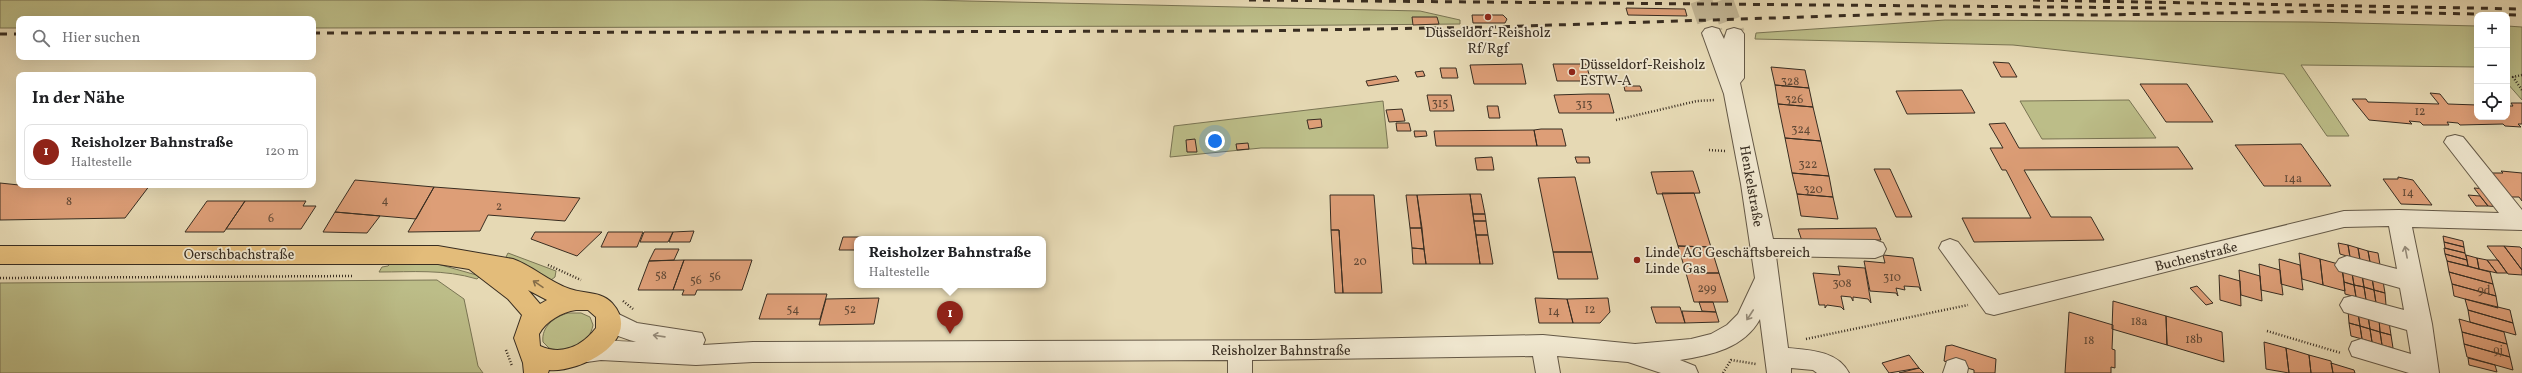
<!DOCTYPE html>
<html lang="de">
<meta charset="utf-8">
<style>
body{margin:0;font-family:Vollkorn,serif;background:#f6f6f6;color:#202124}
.controls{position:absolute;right:12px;top:12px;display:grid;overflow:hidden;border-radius:8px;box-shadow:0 4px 16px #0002}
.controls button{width:36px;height:36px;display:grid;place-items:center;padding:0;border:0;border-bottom:1px solid #e0e0e0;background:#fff;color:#202124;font:20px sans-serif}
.you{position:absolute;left:1215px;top:141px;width:14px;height:14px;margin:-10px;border:3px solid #fff;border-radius:50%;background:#1a73e8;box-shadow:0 0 0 6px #1a73e833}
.badge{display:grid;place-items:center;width:26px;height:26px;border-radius:50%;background:#8f2418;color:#fff;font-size:13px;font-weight:700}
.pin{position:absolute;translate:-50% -33px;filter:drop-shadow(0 1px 2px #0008)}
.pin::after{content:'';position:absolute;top:21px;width:14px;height:12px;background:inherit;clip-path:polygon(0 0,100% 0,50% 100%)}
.popup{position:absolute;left:854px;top:236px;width:192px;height:52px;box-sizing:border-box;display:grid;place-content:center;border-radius:8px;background:#fff;filter:drop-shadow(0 1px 3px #0005);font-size:13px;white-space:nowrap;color:#757577}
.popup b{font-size:15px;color:#202124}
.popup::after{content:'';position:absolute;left:50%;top:100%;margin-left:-8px;border:8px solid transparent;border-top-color:#fff}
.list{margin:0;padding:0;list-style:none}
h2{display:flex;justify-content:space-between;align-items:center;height:52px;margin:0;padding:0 16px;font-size:17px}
h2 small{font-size:13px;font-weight:400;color:#757577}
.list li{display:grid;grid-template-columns:26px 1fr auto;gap:12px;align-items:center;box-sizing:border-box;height:56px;margin:0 8px 8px;padding:0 8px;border:1px solid #e0e0e0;border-radius:8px}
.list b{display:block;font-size:15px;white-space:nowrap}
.list p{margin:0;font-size:13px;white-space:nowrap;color:#757577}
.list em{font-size:13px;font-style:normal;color:#757577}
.icon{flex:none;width:22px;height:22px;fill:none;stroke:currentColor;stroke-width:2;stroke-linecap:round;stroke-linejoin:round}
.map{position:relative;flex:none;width:2522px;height:373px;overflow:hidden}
.search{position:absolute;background:#fff;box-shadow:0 4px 16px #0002;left:16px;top:16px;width:300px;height:44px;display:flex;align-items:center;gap:10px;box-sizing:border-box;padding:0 14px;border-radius:8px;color:#757577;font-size:15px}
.panel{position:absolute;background:#fff;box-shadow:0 4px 16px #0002;left:16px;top:72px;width:300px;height:116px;border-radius:8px}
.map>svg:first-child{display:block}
.green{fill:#bcbd88;stroke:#7a7554}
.building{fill:#dd9e77;stroke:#382d21}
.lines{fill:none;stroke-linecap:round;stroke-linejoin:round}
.minor-tunnel{stroke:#c3b797;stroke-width:22;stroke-dasharray:22 11;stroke-linecap:butt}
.minor-casing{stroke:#645846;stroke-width:2}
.major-casing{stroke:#382d21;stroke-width:2}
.path{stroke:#382d21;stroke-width:2.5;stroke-dasharray:1 2;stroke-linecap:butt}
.minor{fill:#efe6ce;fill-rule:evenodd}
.major{fill:#e3bc7a;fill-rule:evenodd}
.rail{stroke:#382d21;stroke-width:3;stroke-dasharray:7 7;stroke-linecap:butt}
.oneway{stroke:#948a78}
.oneway2{stroke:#856d49}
.poi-dot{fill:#8f2418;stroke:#efe6ce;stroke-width:1.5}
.labels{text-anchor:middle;stroke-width:3.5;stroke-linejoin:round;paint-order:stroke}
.number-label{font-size:12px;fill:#614936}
.poi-label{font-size:14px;fill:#382d21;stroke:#efe6ce;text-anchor:start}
.street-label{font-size:14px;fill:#382d21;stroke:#efe6ce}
</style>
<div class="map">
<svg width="2522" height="373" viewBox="0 0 2522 373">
<rect width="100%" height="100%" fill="#e6d9b4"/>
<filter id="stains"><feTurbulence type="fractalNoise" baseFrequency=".005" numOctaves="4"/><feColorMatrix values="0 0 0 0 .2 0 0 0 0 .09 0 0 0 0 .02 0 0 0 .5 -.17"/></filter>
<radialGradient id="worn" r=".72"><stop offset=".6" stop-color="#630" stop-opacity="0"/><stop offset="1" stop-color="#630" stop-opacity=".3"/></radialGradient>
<path class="green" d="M0 0H922L1420 11 1460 20V24L1233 26 313 28V19H19V28H0Z
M1945 20 2311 22 2477 26V67L2301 65 2349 136H2327L2284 74 2013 45 1755 39 1756 33Z
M2507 26 2522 27V100L2507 83Z
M2129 100 2156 138 2042 139 2020 101Z
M1383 101 1388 148H1261L1170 157 1174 126Z
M508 253 556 271 555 277 547 283 506 257Z
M392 262 434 263 480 276 477 279C444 269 412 272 379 272L382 267 388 266Z
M437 280 464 299 478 366 483 373H0V283Z
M568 313H581L590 317 593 325C590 344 566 354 549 348L543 342C541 326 555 317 568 313Z"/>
<path class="building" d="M1626 8 1685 9 1687 16 1628 15Z
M1472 15H1503L1507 19 1505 23H1473Z
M1412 17H1437L1439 24 1413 25Z
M1993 62 2009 63 2017 77H2001Z
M1522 64 1526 84H1474L1470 65Z
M1553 64H1586L1591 81H1557Z
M1771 67 1805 70 1809 88 1775 85Z
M1440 68H1456L1458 78H1442Z
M1423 71 1425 76 1417 77 1415 72Z
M1396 76 1399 81 1368 86 1366 81Z
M2140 84H2187L2213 122H2166Z
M1775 85 1809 88 1813 107 1778 104Z
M1624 86H1640L1642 91H1625Z
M1962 90 1975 113 1907 114 1896 91Z
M2430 93 2440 94 2448 104 2477 105V117H2507V106H2513L2511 103H2522V124H2518L2521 127 2505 126 2503 124 2460 125 2458 123 2447 122 2449 125H2423L2420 122 2409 121 2412 124 2369 120 2352 99H2366L2368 102 2439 104Z
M1588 94H1609L1614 113H1559L1554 95Z
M1427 95H1451L1454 111H1430Z
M1778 104 1813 107 1821 141 1785 138Z
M1487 106H1498L1500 118H1489Z
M1402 109 1405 121 1389 122 1386 110Z
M1321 119 1322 127 1309 129 1307 120Z
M1396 123H1409L1411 131H1397Z
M2005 123 2019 148 2178 147 2193 169 2024 170 2051 217H2091L2104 240 1974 242 1962 218H2031L2006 170H2002L1990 148H2003L1989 124Z
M1541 129H1562L1566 146H1537L1534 130Z
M1534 130 1537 146H1436L1434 131Z
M1414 131H1426L1427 136 1415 137Z
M1785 138 1821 141 1829 176 1792 173Z
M1195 139 1197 152H1187L1186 140Z
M1248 143 1249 149 1237 150 1236 144Z
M2301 144 2331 186H2264L2235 145Z
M1492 157 1494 170H1477L1475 158Z
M1575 157H1589L1590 163H1577Z
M1874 169H1890L1912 217H1896Z
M1693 171 1700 193 1657 194 1651 172Z
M2501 171 2522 173V201L2519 197H2504L2484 173H2503Z
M1792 173 1829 176 1833 197 1797 194Z
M1575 177 1592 252H1553L1538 178Z
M2398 177 2413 180 2432 205 2401 204 2383 179H2398Z
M355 180 434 187 416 219 335 212Z
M0 183 19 185H150L125 218 0 220Z
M434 187 580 198 565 221 488 215 480 231 408 232Z
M2474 188 2487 189 2501 207 2488 206Z
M1662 193H1694L1711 247 1678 246Z
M1470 194 1480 264H1426L1417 195Z
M1470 194H1481L1485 214H1473Z
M1797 194 1833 197 1838 219 1801 216Z
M1330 195H1374L1382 293H1343L1339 230H1331Z
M1406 195H1417L1422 228H1410Z
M2468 195 2480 196 2488 206H2476Z
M207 201H245L224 232H185Z
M245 201H306L303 206H316L301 229H226Z
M335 212 380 216 367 233 323 232Z
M1473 214H1485L1486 221H1474Z
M1474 221H1486L1488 235H1476Z
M1410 228H1422L1424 249 1412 248Z
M1876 228 1881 240 1802 241 1798 229Z
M1331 230H1339L1343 293H1335Z
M694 231 690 242H669L673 232Z
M535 232H602L577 256 531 239Z
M608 232H643L637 247H601Z
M644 232H673L668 242H640Z
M1476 235H1488L1493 264H1480Z
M2443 236 2463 241 2464 247 2444 242Z
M843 237H903L857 239V250H839Z
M2444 242 2464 247 2465 253 2445 248Z
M2338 243 2348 245 2350 257 2340 254Z
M2348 245 2358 248 2360 260 2350 257Z
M1678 246 1711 247 1719 273H1686Z
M2487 246H2504L2522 270V275L2508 274Z
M2504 246 2520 247 2522 249V270Z
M1412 248 1424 249 1426 264H1413Z
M2358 248 2368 251 2370 262 2360 260Z
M2444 248 2465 253 2467 260 2445 254Z
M655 249H679L674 260 649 261Z
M2368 251 2378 253 2380 265 2370 262Z
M1553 252H1592L1598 279H1558Z
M2299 253 2320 259 2323 285 2302 279Z
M2445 254 2467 260 2468 266 2447 261Z
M1883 255 1913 258 1921 291 1919 287 1904 286 1905 290 1896 288 1898 296 1896 293 1870 291 1864 261 1885 263Z
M2466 255 2477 258 2479 269 2468 266Z
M2477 258 2487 260 2497 273 2479 269Z
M2279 259 2300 265 2303 290 2281 284Z
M2320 259 2342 265 2345 291 2323 285Z
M684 260 673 290H638L649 261Z
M684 260H752L742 290H697L695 295H682L684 290H673Z
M2487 260H2498L2507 273H2497Z
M2447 261 2490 272 2493 284 2449 272Z
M2259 264 2280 270 2283 295 2261 290Z
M1838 266 1865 268 1871 303 1868 299 1853 297V301L1851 297 1841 296 1844 310 1841 307 1827 305 1825 308V305H1819L1813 273 1840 275Z
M2239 270 2260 276 2262 301 2241 295Z
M2342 270 2352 273 2354 285 2344 282Z
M2449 272 2493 284 2496 296 2452 284Z
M1686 273H1719L1728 302H1694Z
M2352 273 2362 275 2364 287 2354 285Z
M2219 275 2240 281 2241 306 2220 300Z
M2362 275 2372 278 2374 290 2364 287Z
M2372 278 2383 281 2385 293 2374 290Z
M2344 282 2354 285 2356 297 2345 294Z
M2452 284 2496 296 2498 308 2454 296Z
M2354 285 2364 287 2366 300 2356 297Z
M2197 286 2213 303 2206 305 2190 288Z
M2364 287 2374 290 2376 303 2366 300Z
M2374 290 2385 293 2386 305 2376 303Z
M767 294H827L820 319H759Z
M879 298 874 324 819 325 826 299Z
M1535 298 1567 299 1573 323H1539Z
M1608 298 1610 312 1600 323H1573L1567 299Z
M2465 299 2510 310 2513 323 2468 310Z
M2113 301 2166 316 2167 345 2112 329Z
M1699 302H1713L1716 312 1702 311Z
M1651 307H1680L1685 323H1656Z
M2348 310 2358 313 2360 326 2349 323Z
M2468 310 2513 323 2516 335 2470 322Z
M1682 311 1716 312 1719 322 1685 323Z
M2069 312 2113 325 2112 349 2115 350V368L2111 367V373H2065Z
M2358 313 2368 316 2370 329 2360 326Z
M2166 316 2222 332 2224 362 2167 345Z
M2368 316 2379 319 2380 332 2370 329Z
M2379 319 2389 322 2391 335 2380 332Z
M2459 319 2504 332 2507 344 2462 332Z
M2349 323 2360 326 2362 339 2351 336Z
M2360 326 2370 329 2372 342 2362 339Z
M2370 329 2380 332 2382 345 2372 342Z
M2380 332 2391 335 2393 348 2382 345Z
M2462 332 2507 344 2510 357 2464 344Z
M2264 342 2286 348 2289 373 2266 369Z
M2464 344 2510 357 2513 370 2467 357Z
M1952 345 1996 359 1995 373H1974V370L1944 361 1946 346Z
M2286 348 2309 355 2311 373H2289Z
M1909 355 1919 368 1889 373 1882 363Z
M2309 355 2331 361 2333 373H2311Z
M2468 358 2495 365 2497 372 2469 365Z
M2331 363 2354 370 2355 373H2333Z
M1919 368 1924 373H1899Z"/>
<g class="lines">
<path class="minor-tunnel" d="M1701 0 1712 33
M1722 0 1734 34"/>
<defs>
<path id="minor" d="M1712 27 1719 29 1724 39 1727 30 1734 28 1741 30 1744 34V78L1740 83 1773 239 1875 240 1883 243 1886 249 1883 255 1875 258 1776 256 1788 348C1810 350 1838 351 1849 373H1817L1813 370 1791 368V373H1767L1760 319C1744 348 1712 355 1680 360L1695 366 1698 373H1661L1628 362 1557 356 1560 373H1536L1533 356 1252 360V373H1228V360L753 362 696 365 601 360 587 362 578 359 575 352 578 345C597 339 616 341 636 342 621 337 604 333 596 318L600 311 608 309 637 323 702 333 705 340 703 345 753 342 1311 340 1543 335 1635 344 1691 339 1711 334 1727 325 1738 314 1755 278 1741 184 1724 94 1702 33 1705 29Z
M2455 135 2463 137 2522 210V230L2412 227 2432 324 2439 373H2409L2352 356 2349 349 2352 342 2361 339 2411 354 2407 330 2344 312 2340 305 2344 298 2352 296 2404 310 2400 288 2339 271 2335 265 2339 259 2347 256 2397 269 2389 226 2344 227 1994 315 1986 313 1939 248 1942 242 1950 239 1958 242 1999 295 2344 211 2399 210 2499 213 2444 142 2447 137Z
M1956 358 1965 361 1968 368 1967 373H1943L1947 361Z"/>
<path id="major" d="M0 246H438L513 259C533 266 549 282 570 289 584 294 601 291 612 303 645 340 580 373 549 370L548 373H524L523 363 514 338 522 315 508 299 469 269 438 264H0ZM528 290 547 300 540 304ZM576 310H588L596 317V328C582 346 562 356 540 346L539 334C546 321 562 312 576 310Z"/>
</defs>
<use href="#minor" class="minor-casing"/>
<use href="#major" class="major-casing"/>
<path class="path" d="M2522 75 2513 77 2522 90
M1616 120 1697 101 1715 100
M1709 150 1725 151
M548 265 581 280
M0 278 352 276
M623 301 633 309
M2267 331 2341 353
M1806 339 1968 305
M506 350 512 366
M1723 373 1731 360 1756 364"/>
<use href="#minor" class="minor"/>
<use href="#major" class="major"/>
<path class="rail" d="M1249 0 2167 8
M2033 0 2522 9
M2327 11 2522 15
M313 33 1252 31 1493 27 1896 14 2104 15 2333 11
M0 34H19"/>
</g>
<defs><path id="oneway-shaft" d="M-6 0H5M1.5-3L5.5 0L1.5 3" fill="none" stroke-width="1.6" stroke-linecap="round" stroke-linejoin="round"/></defs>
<g class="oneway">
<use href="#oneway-shaft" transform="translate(2406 252) rotate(-101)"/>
<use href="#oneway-shaft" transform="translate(1750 315) rotate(123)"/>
<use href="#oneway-shaft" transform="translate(659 336) rotate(-172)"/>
</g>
<use class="oneway2" href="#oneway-shaft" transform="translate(538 284) rotate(-146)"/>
<g class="poi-dot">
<circle cx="1488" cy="17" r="4"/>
<circle cx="1572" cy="72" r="4"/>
<circle cx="1637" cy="260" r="4"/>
</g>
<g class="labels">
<g class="number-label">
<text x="1790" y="85">328</text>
<text x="1794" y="103">326</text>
<text x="1440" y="107">315</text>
<text x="1584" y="108">313</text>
<text x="2420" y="115">12</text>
<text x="1801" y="133">324</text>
<text x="1808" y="168">322</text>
<text x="2293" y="182">14a</text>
<text x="1813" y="193">320</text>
<text x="2408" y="196">14</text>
<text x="385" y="204">4</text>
<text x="69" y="205">8</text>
<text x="499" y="210">2</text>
<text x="271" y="222">6</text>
<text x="1360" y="265">20</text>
<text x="661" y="279">58</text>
<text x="715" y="280">56</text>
<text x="1892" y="281">310</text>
<text x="696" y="284">56</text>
<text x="1842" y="287">308</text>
<text x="1707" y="292">299</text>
<text x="2484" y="294">9d</text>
<text x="793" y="313">54</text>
<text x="850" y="313">52</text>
<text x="1590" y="313">12</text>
<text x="1554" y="315">14</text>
<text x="2139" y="325">18a</text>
<text x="2194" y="343">18b</text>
<text x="2089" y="344">18</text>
<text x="2498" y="354">9j</text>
</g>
<g class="poi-label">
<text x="1488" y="37" text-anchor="middle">Düsseldorf-Reisholz<tspan x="1488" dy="16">Rf/Rgf</tspan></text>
<text x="1580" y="69">Düsseldorf-Reisholz<tspan x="1580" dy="16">ESTW-A</tspan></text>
<text x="1645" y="257">Linde AG Geschäftsbereich<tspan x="1645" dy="16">Linde Gas</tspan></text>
</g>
<g class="street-label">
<text transform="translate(1752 186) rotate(80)" y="5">Henkelstraße</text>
<text x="239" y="259">Oerschbachstraße</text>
<text transform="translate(2196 256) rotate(-14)" y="5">Buchenstraße</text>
<text x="1281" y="355">Reisholzer Bahnstraße</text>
</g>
</g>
<rect width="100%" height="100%" filter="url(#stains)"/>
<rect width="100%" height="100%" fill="url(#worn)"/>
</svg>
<div class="controls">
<button>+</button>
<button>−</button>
<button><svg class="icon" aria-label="locate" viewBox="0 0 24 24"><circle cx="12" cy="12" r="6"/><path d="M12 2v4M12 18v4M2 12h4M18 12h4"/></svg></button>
</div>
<div class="you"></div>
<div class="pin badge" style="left:950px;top:334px">1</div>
<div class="popup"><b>Reisholzer Bahnstraße</b>Haltestelle</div>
<div class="search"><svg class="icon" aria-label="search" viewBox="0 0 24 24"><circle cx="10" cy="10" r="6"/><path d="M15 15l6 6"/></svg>Hier suchen</div>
<section class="panel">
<h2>In der Nähe<small></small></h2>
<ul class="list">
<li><span class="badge">1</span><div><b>Reisholzer Bahnstraße</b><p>Haltestelle</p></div><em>120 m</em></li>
</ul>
</section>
</div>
